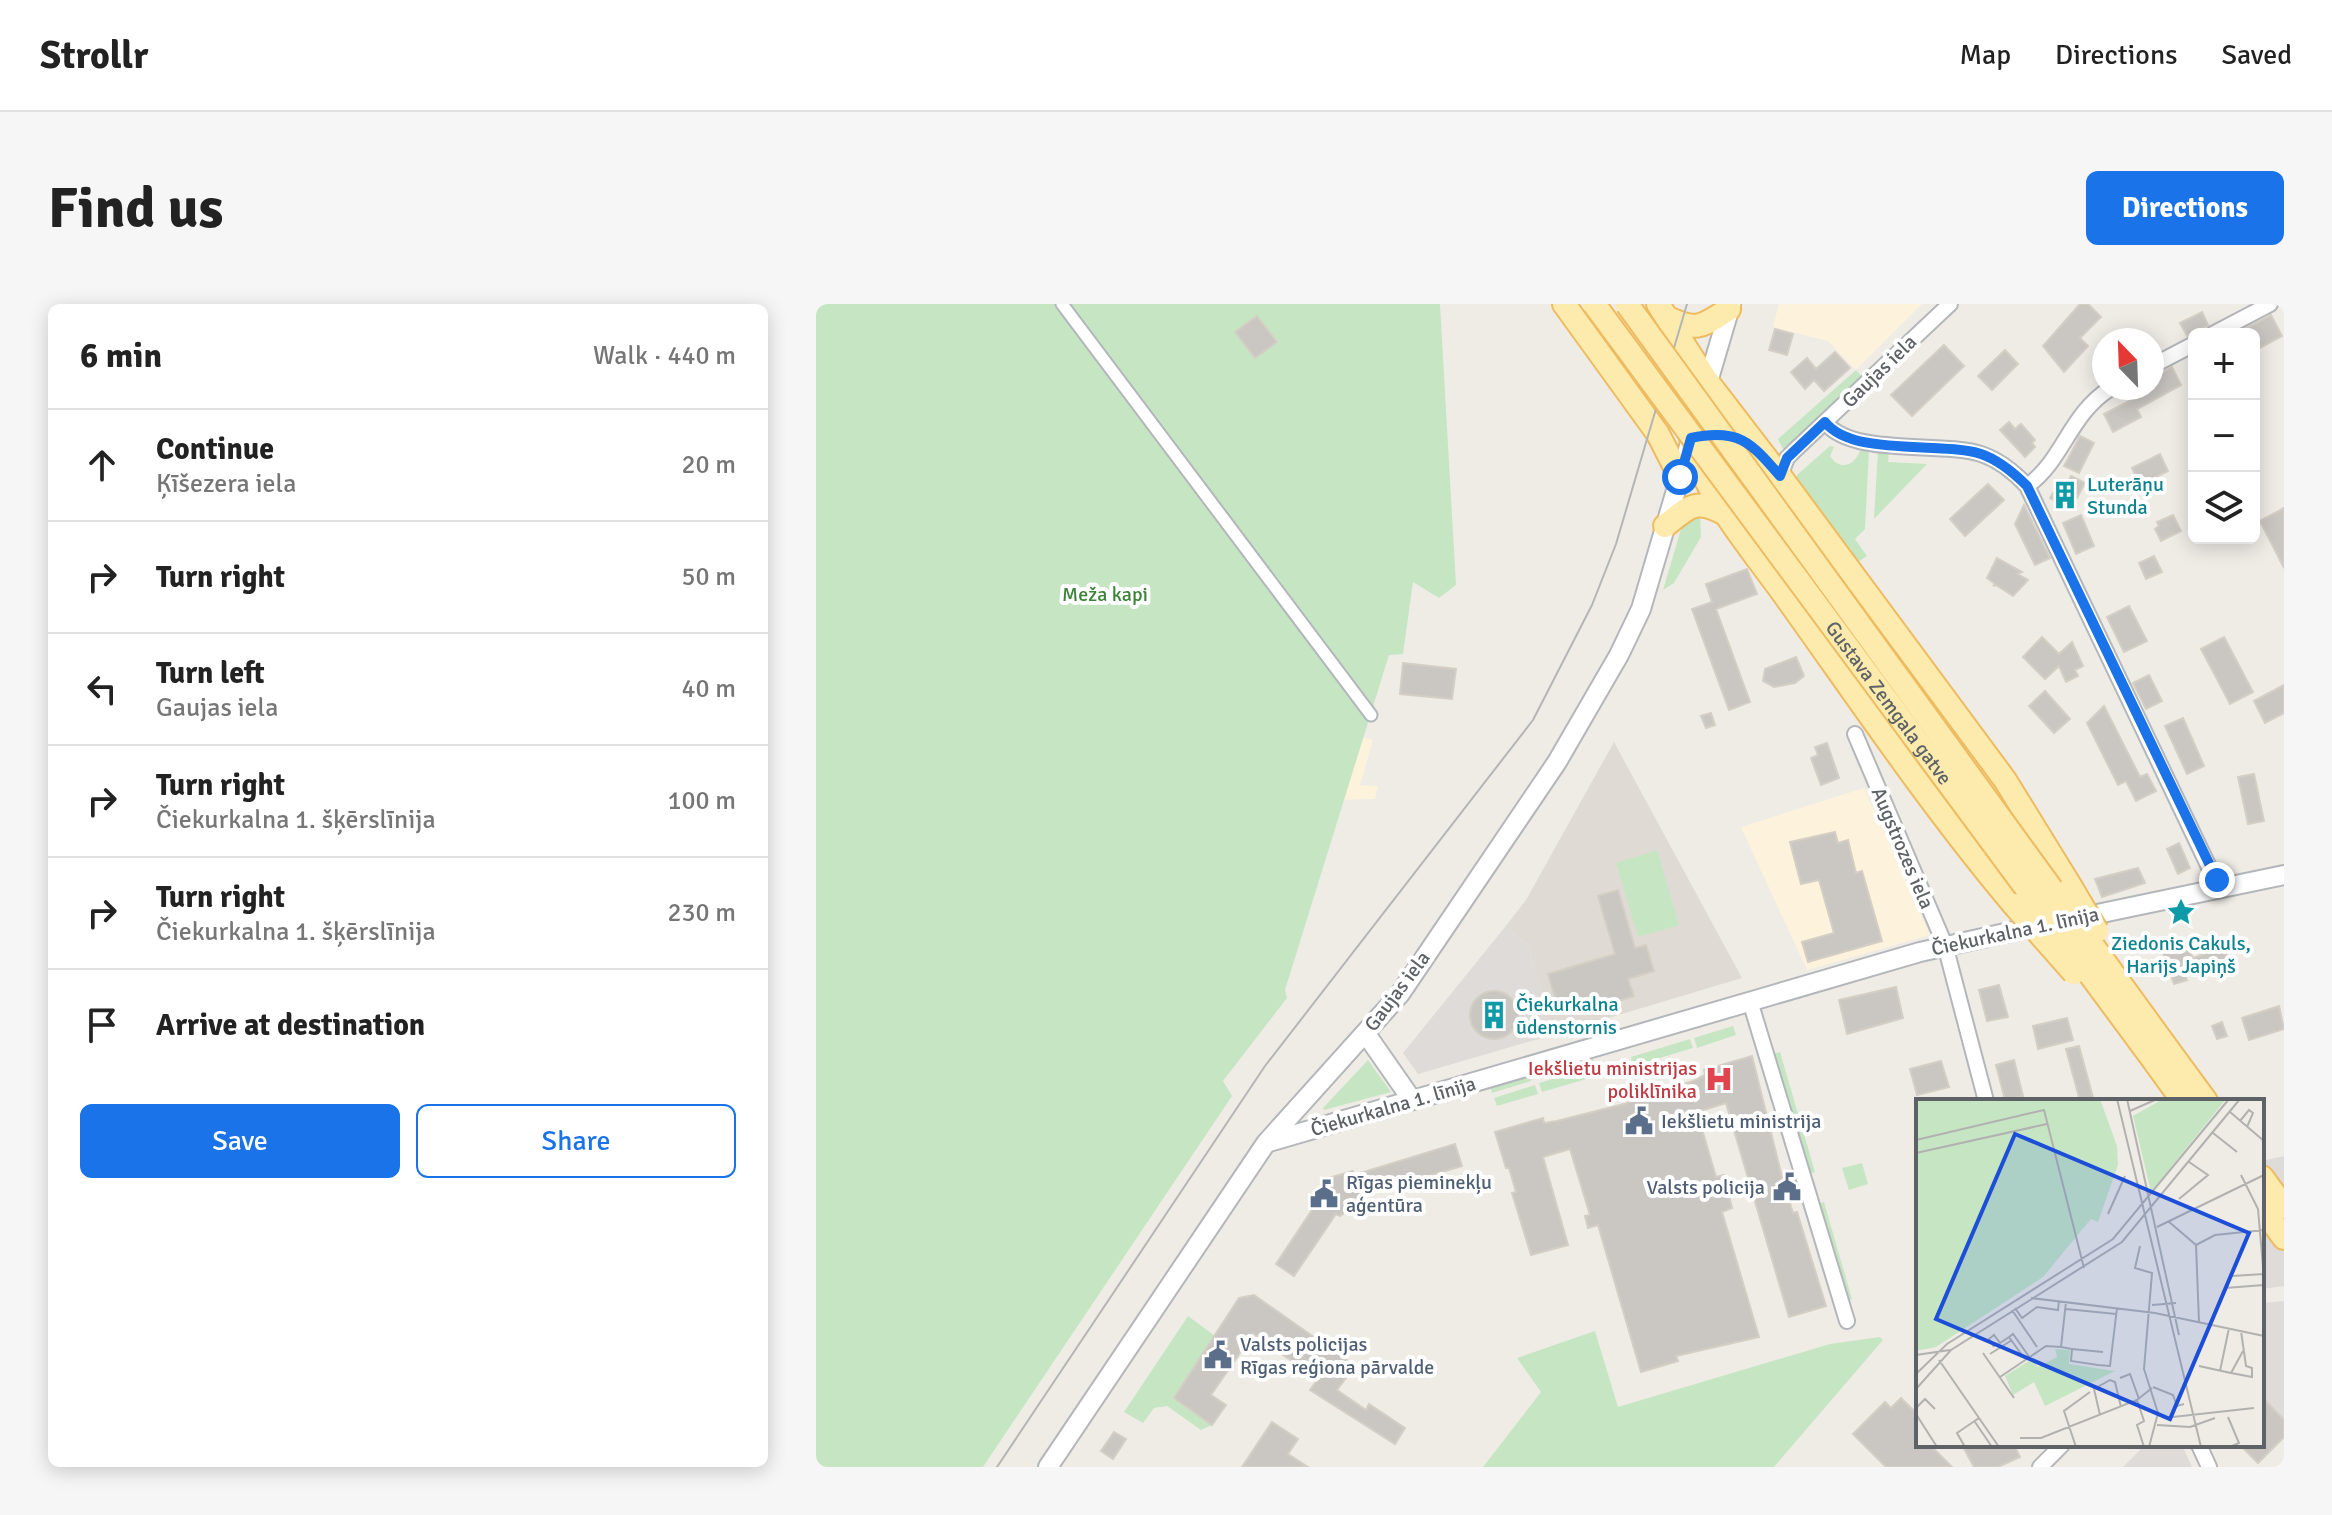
<!DOCTYPE html>
<meta charset="utf-8">
<style>
body{margin:0;font-family:Signika,sans-serif;background:#f6f6f6;color:#222}
.controls{position:absolute;right:24px;top:24px;display:grid;overflow:hidden;border-radius:12px;box-shadow:0 4px 20px #0003}
.controls button{width:72px;height:72px;display:grid;place-items:center;padding:0;border:0;border-bottom:2px solid #e0e0e0;background:#fff;color:#222;font:40px sans-serif}
.compass{position:absolute;left:1276px;top:24px;width:72px;height:72px;border-radius:50%;background:#fff;box-shadow:0 4px 20px #0003;rotate:337deg}
.stop{position:absolute;width:24px;height:24px;margin:-18px;border:6px solid #1a73e8;border-radius:50%;background:#fff}
.stop.end{background:#1a73e8;border-color:#fff;box-shadow:0 2px 8px #0008}
.list{margin:0;padding:0;list-style:none}
h2{display:flex;justify-content:space-between;align-items:center;height:104px;margin:0;padding:0 32px;font-size:34px}
h2 small{font-size:26px;font-weight:400;color:#767676}
.list li{display:grid;grid-template-columns:52px 1fr auto;gap:24px;align-items:center;box-sizing:border-box;height:112px;padding:0 32px;border-top:2px solid #e0e0e0}
.list b{display:block;font-size:30px;white-space:nowrap}
.list p{margin:0;font-size:26px;white-space:nowrap;color:#767676}
.list em{font-size:26px;font-style:normal;color:#767676}
.actions{display:flex;gap:16px;padding:24px 32px}
.actions a{flex:1;padding:18px 0;border:2px solid #1a73e8;border-radius:12px;text-align:center;font-size:28px;color:#1a73e8}
.actions .main{background:#1a73e8;color:#fff}
.icon{flex:none;width:44px;height:44px;fill:none;stroke:currentColor;stroke-width:2;stroke-linecap:round;stroke-linejoin:round}
.map{position:relative;flex:none;width:1468px;height:1163px;overflow:hidden;border-radius:12px}
header{display:flex;align-items:center;gap:48px;box-sizing:border-box;height:112px;padding:0 40px;background:#fff;border-bottom:2px solid #e0e0e0}
header strong{font-size:38px}
nav{display:flex;gap:44px;margin-inline-start:auto;font-size:28px}
.intro{display:flex;align-items:center;justify-content:space-between;box-sizing:border-box;height:192px;padding:0 48px}
h1{margin:0;font-size:56px}
.button{padding:20px 36px;border-radius:12px;background:#1a73e8;color:#fff;font-size:28px;font-weight:700}
main{display:flex;gap:48px;padding:0 48px}
aside{flex:1;background:#fff;border-radius:12px;box-shadow:0 4px 20px #0003}
.map>svg:first-child{display:block}
.commercial{fill:#fdf3dd}
.industrial{fill:#dedbd8}
.education{fill:#dfdbd4}
.green{fill:#c6e6c3}
.building{fill:#cac7c3;stroke:#d4cec4;stroke-width:2}
.lines{fill:none;stroke-linecap:round;stroke-linejoin:round}
.pedestrian-casing{stroke:#b3b6ba;stroke-width:15}
.minor-casing{stroke:#b3b6ba;stroke-width:18}
.tertiary-casing{stroke:#b3b6ba;stroke-width:22}
.primary-casing{stroke:#eebb60;stroke-width:26}
.pedestrian{stroke:#fff;stroke-width:11}
.minor{stroke:#fff;stroke-width:14}
.tertiary{stroke:#fff;stroke-width:18}
.primary{stroke:#fdeaad;stroke-width:22}
.tram{stroke:#b4b5b6;stroke-width:2}
.primary-bridge-casing{stroke:#eebb60;stroke-width:26;stroke-linecap:butt}
.primary-bridge{stroke:#fdeaad;stroke-width:22}
.route{stroke:#1a73e8;stroke-width:10}
.labels{text-anchor:middle;stroke-width:8;stroke-linejoin:round;paint-order:stroke}
.street-label{font-size:20px;fill:#5d6266;stroke:#fff}
.culture-label{font-size:20px;fill:#0d838f;stroke:#fff;text-anchor:start}
.park-label{font-size:20px;fill:#3a8337;stroke:#fff}
.health-label{font-size:20px;fill:#be3a42;stroke:#fff;text-anchor:end}
.service-label{font-size:20px;fill:#4e5e75;stroke:#fff;text-anchor:start}
.inset-road{fill:none;stroke:#b1b1af;stroke-width:2}
.view{fill:#1d4ed8;fill-opacity:0.15;stroke:#1d4ed8;stroke-width:4}
.inset-edge{fill:none;stroke:#5d6266;stroke-width:4}
</style>
<header>
<strong>Strollr</strong>
<nav><a>Map</a><a>Directions</a><a>Saved</a></nav>
</header>
<div class="intro"><h1>Find us</h1><a class="button">Directions</a></div>
<main>
<aside>
<h2>6 min<small>Walk · 440 m</small></h2>
<ul class="list">
<li><svg class="icon" aria-label="ahead" viewBox="0 0 24 24"><path d="M12 20V5M6 11l6-6 6 6"/></svg><div><b>Continue</b><p>Ķīšezera iela</p></div><em>20 m</em></li>
<li><svg class="icon" aria-label="right" viewBox="0 0 24 24"><path d="M7 20v-9h11M14 6l5 5-5 5"/></svg><div><b>Turn right</b></div><em>50 m</em></li>
<li><svg class="icon" aria-label="left" viewBox="0 0 24 24"><path d="M17 20v-9H6M10 6l-5 5 5 5"/></svg><div><b>Turn left</b><p>Gaujas iela</p></div><em>40 m</em></li>
<li><svg class="icon" aria-label="right" viewBox="0 0 24 24"><path d="M7 20v-9h11M14 6l5 5-5 5"/></svg><div><b>Turn right</b><p>Čiekurkalna 1. šķērslīnija</p></div><em>100 m</em></li>
<li><svg class="icon" aria-label="right" viewBox="0 0 24 24"><path d="M7 20v-9h11M14 6l5 5-5 5"/></svg><div><b>Turn right</b><p>Čiekurkalna 1. šķērslīnija</p></div><em>230 m</em></li>
<li><svg class="icon" aria-label="arrive" viewBox="0 0 24 24"><path d="M6 21V4h12l-3 4 3 4H6"/></svg><div><b>Arrive at destination</b></div></li>
</ul>
<div class="actions"><a class="main">Save</a><a>Share</a></div>
</aside>
<div class="map">
<svg width="1468" height="1163" viewBox="0 0 1468 1163">
<rect width="100%" height="100%" fill="#efece6"/>
<path class="commercial" d="M963 0H1106L1040 66 1012 37 957 23Z
M543 432 557 436 544 481 562 482 559 495 522 496Z
M1048 484 1114 631 991 666 925 523Z"/>
<path class="industrial" d="M689 623 712 641 736 731 602 770 587 749Z
M1468 852V982L1446 985V857Z
M1468 997V1133L1442 1159 1424 1141H1446V999Z
M1329 1141H1366L1376 1163H1307Z"/>
<path class="education" d="M798 438 926 674 736 731 712 641 689 623 710 596Z"/>
<path class="green" d="M0 0H624L640 281 623 294 597 278 587 350 573 351 469 686 471 694 407 777 416 792 167 1163H0Z
M1040 66 1048 75 968 147 962 135Z
M1014 142 1018 143 1014 152C1024 167 1038 162 1044 147H1053L1049 225 1039 235 1051 252 1040 259 981 176V171Z
M1062 147 1073 148 1072 158 1111 160 1058 215Z
M884 207 885 233 858 279 847 286 868 215Z
M841 546 863 621 822 633 800 559Z
M917 722 920 731 881 744 878 734Z
M874 735 877 744 817 762 815 753Z
M964 748 999 868 993 870 957 750Z
M776 750 778 759 722 775 720 767Z
M552 756 575 788 508 806 507 804Z
M782 762 784 771 726 788 723 779Z
M713 770 715 777 676 789 674 781Z
M719 781 722 790 681 802 678 794Z
M1046 859 1052 880 1033 886 1026 864Z
M1008 898 1036 995 1030 997 1001 900Z
M372 1012 399 1032 358 1094 396 1121 385 1126 351 1102 338 1104 327 1119 308 1108Z
M779 1027 802 1103 1014 1040 1064 1033 1067 1036 958 1163H667L725 1088 701 1054Z"/>
<path class="building" d="M1264 0H1272L1285 13 1264 34 1272 42 1248 68 1227 42Z
M1386 8 1392 21 1371 32 1364 19Z
M1455 11 1466 32 1438 47V30H1419Z
M441 12 461 38 439 54 419 28Z
M959 25 977 30 971 51 953 46Z
M1128 41 1148 62 1096 112 1075 91Z
M1189 46 1202 60 1176 86 1162 72Z
M1019 48 1034 64 1008 87 998 76 989 85 975 68 991 54 1000 65Z
M1356 63 1365 81 1321 105 1325 113 1297 128 1288 110 1329 89 1326 84H1336V74Z
M1193 118 1199 125 1205 120 1219 136 1216 139 1219 143 1209 153 1184 126Z
M1264 132 1278 139 1263 169 1248 162Z
M1344 150 1352 167 1324 181 1316 164Z
M1255 172 1269 179 1255 205 1234 194 1240 184 1247 188Z
M1172 180 1188 196 1149 232 1134 215Z
M1208 201 1234 254 1219 261 1199 220Z
M1468 204V264L1444 217Z
M1265 211 1278 242 1260 250 1247 219Z
M1357 211 1365 227 1345 237 1339 225 1343 222 1341 218Z
M1338 252 1346 268 1330 275 1323 259Z
M1181 254 1206 268 1202 270 1212 276 1197 292 1180 281 1177 282 1179 280 1171 274Z
M931 265 941 290 900 305 934 398 913 406 876 305 896 298 890 280Z
M1313 302 1331 337 1308 348 1291 313Z
M1226 333 1243 350 1256 338 1267 362 1259 366 1262 372 1250 378 1243 362 1229 375 1207 353Z
M1408 333 1437 388 1414 400 1385 345Z
M980 353 988 372 979 379 958 383 947 377 949 365Z
M587 359 640 365 636 395 584 390Z
M1333 371 1346 397 1330 405 1317 379Z
M1468 381V409L1449 419 1438 397Z
M1229 387 1254 415 1238 429 1213 402Z
M1288 402 1324 473 1331 470 1340 487 1320 497 1310 477 1302 481 1271 419Z
M895 409 899 421 890 424 885 412Z
M1367 414 1388 462 1371 470 1349 422Z
M1011 439 1023 474 1005 481 995 454 1002 451 999 443Z
M1438 470 1448 517 1432 520 1422 473Z
M1019 528 1022 539 1032 536 1040 569 1046 567 1066 637 992 658 986 638 1018 629 1003 576 985 580 974 538Z
M1363 539 1374 564 1362 570 1351 545Z
M1322 564 1329 579 1286 593 1279 575Z
M802 586 819 644 830 641 838 667 812 675 818 692 789 701 787 696 743 708 732 670 799 650 782 592Z
M1408 643 1412 655 1369 671 1371 676 1358 680 1347 649 1360 644 1362 650 1373 646 1377 654Z
M1183 681 1192 713 1171 717 1163 686Z
M1080 683 1087 714 1031 730 1023 696Z
M654 711a24 24 0 1 1 48 0a24 24 0 1 1-48 0Z
M1463 702 1468 725 1433 736 1426 714Z
M1251 714 1257 736 1222 745 1217 722Z
M1406 718 1411 732 1401 735 1396 722Z
M1263 742 1278 797H1264L1250 745Z
M936 752 967 877 977 909 981 908 1010 1002 973 1013 910 799 881 808 900 873 908 871 916 904 906 908 943 1033 860 1052 862 1057 825 1068 782 921 772 924 769 912 774 911 754 845 727 853 752 941 715 951 696 889 700 888 693 864H690L679 828 727 814 728 819 741 817 808 800 877 777 889 771 888 766Z
M1198 756 1207 792 1189 796 1180 761Z
M1125 757 1133 783 1101 791 1094 765Z
M639 840 646 862 544 892 545 896 524 912 520 910 478 972 460 960 502 897 499 895 512 874 537 867 538 871Z
M438 991 539 1062 521 1086 550 1106 553 1100 589 1124 579 1140 494 1086 502 1075 437 1030 395 1091 410 1101 396 1121 358 1094 423 994Z
M1446 1093 1468 1116V1133L1442 1159 1424 1141H1446Z
M1085 1094 1102 1111V1141H1114L1136 1163H1070L1037 1130 1069 1098 1075 1104Z
M456 1118 482 1135 472 1150 492 1163H426Z
M298 1128 310 1135 297 1155 285 1147Z
M1146 1141H1198L1204 1153 1182 1163H1158Z"/>
<g class="lines">
<defs>
<path id="pedestrian" d="M246 0 555 411"/>
<path id="minor" d="M1397 30 1454 0
M1336 62 1378 40
M1009 118C1036 153 1124 137 1165 150 1183 156 1198 168 1211 182L1403 584
M964 172 971 154 979 146 1134 0
M1211 182C1248 156 1253 110 1295 84
M1039 430 1129 641 1170 797
M934 697 1031 1017
M1383 1141 1393 1163
M1224 1163 1246 1141"/>
<path id="tertiary" d="M1262 614 1468 571
M550 730 596 796
M453 838 1104 648 1229 620
M232 1163 450 839 584 690 741 458 803 351 825 305 915 0"/>
<path id="primary" d="M748 0 842 130 864 173
M842 0 891 77 964 172 1189 476 1255 583
M852 14C882 28 886 22 913 5
M875 134C886 191 941 251 974 299 1047 401 1117 505 1198 601
M849 222C876 200 881 194 913 212
M1354 748 1390 797
M1338 757 1367 797
M1446 873 1468 903
M1446 904 1468 934"/>
</defs>
<use href="#pedestrian" class="pedestrian-casing"/>
<use href="#minor" class="minor-casing"/>
<use href="#tertiary" class="tertiary-casing"/>
<use href="#primary" class="primary-casing"/>
<use href="#pedestrian" class="pedestrian"/>
<use href="#minor" class="minor"/>
<use href="#tertiary" class="tertiary"/>
<use href="#primary" class="primary"/>
<path class="tram" d="M181 1163 449 762 717 416 776 301 800 240 871 0"/>
<defs>
<g id="primary-bridge">
<path id="s1" d="M778 0 1338 757"/>
<path d="M811 0 1354 748"/>
<path d="M1255 583 1281 627"/>
<path d="M1198 601 1258 669"/>
</g>
</defs>
<use href="#primary-bridge" class="primary-bridge-casing"/>
<use href="#primary-bridge" class="primary-bridge"/>
</g>
<g class="lines">
<path class="route" d="M864 173 875 134C922 124 935 138 964 172L971 154 1009 118C1036 153 1124 137 1165 150 1183 156 1198 169 1211 182L1401 576"/>
</g>
<defs>
<symbol id="building-bare" viewBox="-9 -9 18 18"><path d="M-4-6H4V6H1V3H-1V6H-4ZM-2.5-4.3h1.7v1.8h-1.7ZM.8-4.3h1.7v1.8H.8ZM-2.5-1h1.7V.8h-1.7ZM.8-1h1.7V.8H.8Z" fill="#0f9aa8" stroke="#fff" stroke-width="2.5" paint-order="stroke"/></symbol>
<symbol id="sight-bare" viewBox="-9 -9 18 18"><path d="M0-6L1.8-2.2L6-1.7L2.9 1.2L3.7 5.4L0 3.3L-3.7 5.4L-2.9 1.2L-6-1.7L-1.8-2.2Z" fill="#0f9aa8" stroke="#fff" stroke-width="2.5" paint-order="stroke"/></symbol>
<symbol id="hospital-bare" viewBox="-9 -9 18 18"><path d="M-5-5h3v3.5h4V-5h3V5h-3V1.5h-4V5h-3Z" fill="#e0444e" stroke="#fff" stroke-width="2.5" paint-order="stroke"/></symbol>
<symbol id="civic-bare" viewBox="-9 -9 18 18"><path d="M-.6-6.5H3V-4.5H.6V-3L4-1V1h2V6H-6V1h2V-1L-.6-3ZM-1.2 2.5V6h2.4V2.5Z" fill="#5c6f8a" stroke="#fff" stroke-width="2.5" paint-order="stroke"/></symbol>
</defs>
<g fill-rule="evenodd">
<use href="#building-bare" x="1229" y="171" width="40" height="40"/>
<use href="#sight-bare" x="1345" y="588" width="40" height="40"/>
<use href="#building-bare" x="658" y="691" width="40" height="40"/>
<use href="#hospital-bare" x="883" y="755" width="40" height="40"/>
<use href="#civic-bare" x="803" y="797" width="40" height="40"/>
<use href="#civic-bare" x="951" y="863" width="40" height="40"/>
<use href="#civic-bare" x="488" y="870" width="40" height="40"/>
<use href="#civic-bare" x="382" y="1031" width="40" height="40"/>
</g>
<g class="labels">
<g class="street-label">
<text transform="translate(1063 67) rotate(-44)" y="7">Gaujas iela</text>
<text dy="7" stroke="none"><textPath href="#s1" startOffset="496">Gustava Zemgala gatve</textPath></text>
<text transform="translate(1087 544) rotate(67)" y="7">Augstrozes iela</text>
<text transform="translate(1199 627) rotate(-12)" y="7">Čiekurkalna 1. līnija</text>
<text transform="translate(581 687) rotate(-53)" y="7">Gaujas iela</text>
<text transform="translate(577 802) rotate(-16)" y="7">Čiekurkalna 1. līnija</text>
</g>
<g class="culture-label">
<text x="1271" y="187">Luterāņu<tspan x="1271" dy="23">Stunda</tspan></text>
<text x="1365" y="646" text-anchor="middle">Ziedonis Cakuls,<tspan x="1365" dy="23">Harijs Japiņš</tspan></text>
<text x="700" y="707">Čiekurkalna<tspan x="700" dy="23">ūdenstornis</tspan></text>
</g>
<g class="park-label">
<text x="289" y="297">Meža kapi</text>
</g>
<g class="health-label">
<text x="881" y="771">Iekšlietu ministrijas<tspan x="881" dy="23">poliklīnika</tspan></text>
</g>
<g class="service-label">
<text x="845" y="824">Iekšlietu ministrija</text>
<text x="530" y="885">Rīgas pieminekļu<tspan x="530" dy="23">aģentūra</tspan></text>
<text x="949" y="890" text-anchor="end">Valsts policija</text>
<text x="424" y="1047">Valsts policijas<tspan x="424" dy="23">Rīgas reģiona pārvalde</tspan></text>
</g>
</g>
<g transform="translate(1100 795)">
<rect width="348" height="348" fill="#efece6"/>
<path d="M0 0H184L201 47 202 66 182 123 175 120 127 178 20 248 0 252ZM247 0H310L235 93 217 17ZM139 250 154 251 153 265 199 272 129 307 118 283 97 296 89 277 116 260 122 268 141 258Z" fill="#c6e6c3"/>
<path class="inset-road" d="M201 0 285 348M211 0 263 236M214 12 241 0M314 13 348 42M324 22 333 11 337 14 331 28M297 34 321 53M0 41 128 11 168 169M0 54 131 25M325 76 342 110 348 179M263 100 292 76 273 63M192 115 209 77M252 122 280 146 283 223M241 128 348 76M280 146 299 136 348 131M224 147 219 169 236 174 228 270 242 314 233 348M316 177 348 175M309 189 348 186M115 199 239 214 348 237M150 203 145 248 156 250 155 262 182 266 194 267 201 209M236 206 260 204M99 209 106 219 121 208 142 211 143 202M150 210 200 215M96 211 121 248M93 238 97 235 114 259M78 248 73 240 78 236 84 244 93 238 108 259M156 250 187 253M67 254 98 299M74 255 96 241M0 256 34 251M23 261 83 348M283 267 315 274 327 252M304 272 313 229M315 274 336 278V269L330 267 325 232M0 275 31 245 197 140 313 0M84 278 130 247 145 248M204 279 214 275 223 300M237 288 257 296 261 307 268 305M0 290 35 251 206 143 324 0M221 301 228 322 221 326 228 348M0 309 9 300 19 310M242 314 248 319 338 309M0 315 21 348M184 316 178 290 194 281 199 283 205 308M312 318 323 344 314 348M59 323 76 348M241 326 274 328 299 319M104 339H125L221 301 236 289M49 348 41 334 63 319M160 348 148 312 174 293"/>
<path class="view" d="M99 35 333 134 254 320 20 220Z"/>
<rect width="348" height="348" class="inset-edge"/>
</g>
</svg>
<div class="controls">
<button>+</button>
<button>−</button>
<button><svg class="icon" aria-label="layers" viewBox="0 0 24 24"><path d="M12 4l9 5-9 5-9-5zM3 14l9 5 9-5"/></svg></button>
</div>
<svg class="compass" viewBox="-18 -18 36 36"><path d="M0-13l5 13h-10z" fill="#e53935"/><path d="M0 13l5-13h-10z" fill="#767676"/></svg>
<div class="stop" style="left:864px;top:173px"></div>
<div class="stop end" style="left:1401px;top:576px"></div>
</div>
</main>
